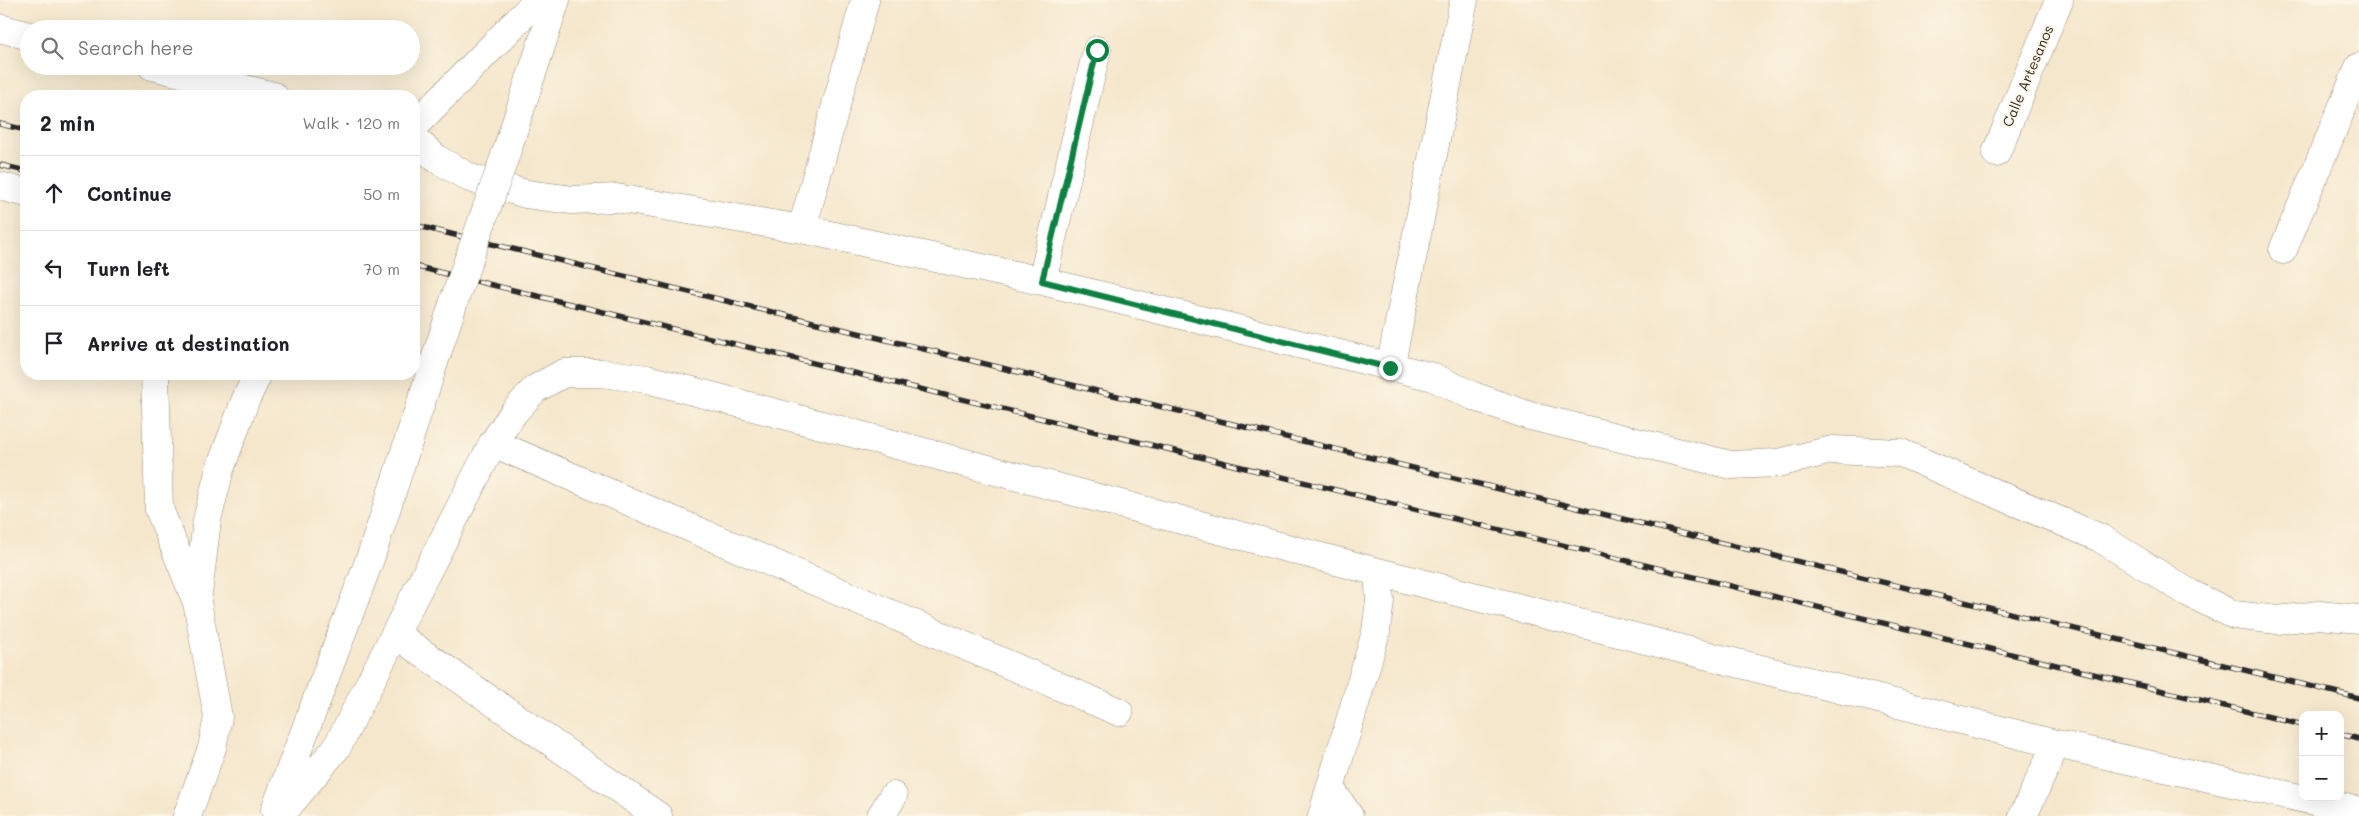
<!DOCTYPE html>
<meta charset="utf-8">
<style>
body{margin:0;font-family:Mali,sans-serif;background:#f2f2f2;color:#202124}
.controls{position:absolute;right:15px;bottom:15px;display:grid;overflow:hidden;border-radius:10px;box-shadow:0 5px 20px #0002}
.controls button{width:45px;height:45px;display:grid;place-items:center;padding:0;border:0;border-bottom:1px solid #e0e0e0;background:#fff;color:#202124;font:25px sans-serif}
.stop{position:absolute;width:15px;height:15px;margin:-11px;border:4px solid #0b8043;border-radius:50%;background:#fff}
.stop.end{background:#0b8043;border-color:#fff;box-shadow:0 1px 5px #0008}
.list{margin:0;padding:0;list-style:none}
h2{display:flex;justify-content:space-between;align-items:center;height:65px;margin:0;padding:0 20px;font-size:21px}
h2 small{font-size:16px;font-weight:400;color:#757577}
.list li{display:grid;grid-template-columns:32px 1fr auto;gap:15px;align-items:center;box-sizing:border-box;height:75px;padding:0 20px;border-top:1px solid #e0e0e0}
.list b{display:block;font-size:19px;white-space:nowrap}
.list em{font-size:16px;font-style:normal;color:#757577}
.icon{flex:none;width:28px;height:28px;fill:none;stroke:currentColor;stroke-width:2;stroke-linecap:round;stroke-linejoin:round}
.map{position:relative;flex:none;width:2359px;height:816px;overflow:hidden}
.search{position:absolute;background:#fff;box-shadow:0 5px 20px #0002;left:20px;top:20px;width:400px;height:55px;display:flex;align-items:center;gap:12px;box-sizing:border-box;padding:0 18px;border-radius:28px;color:#757577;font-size:19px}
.panel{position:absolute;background:#fff;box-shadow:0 5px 20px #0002;left:20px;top:90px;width:400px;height:290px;border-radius:20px}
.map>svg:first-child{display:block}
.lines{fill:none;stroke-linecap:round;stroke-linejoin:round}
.street-casing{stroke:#90897c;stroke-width:29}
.street{stroke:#fff;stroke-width:28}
.rail-casing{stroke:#2b2b2b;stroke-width:5.5}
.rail{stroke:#fcf5e5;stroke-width:4;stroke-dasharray:11;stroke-linecap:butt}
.street-bridge-casing{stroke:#90897c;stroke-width:29;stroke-linecap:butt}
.street-bridge{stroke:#fff;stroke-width:28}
.route{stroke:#0b8043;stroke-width:6}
.labels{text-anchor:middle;stroke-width:4;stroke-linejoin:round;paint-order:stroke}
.street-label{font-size:14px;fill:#2b2b2b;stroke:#fcf5e5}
</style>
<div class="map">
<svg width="2359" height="816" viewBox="0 0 2359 816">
<rect width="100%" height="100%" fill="#fcf5e5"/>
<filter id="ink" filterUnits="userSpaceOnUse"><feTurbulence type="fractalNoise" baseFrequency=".02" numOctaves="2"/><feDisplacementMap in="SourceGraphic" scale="10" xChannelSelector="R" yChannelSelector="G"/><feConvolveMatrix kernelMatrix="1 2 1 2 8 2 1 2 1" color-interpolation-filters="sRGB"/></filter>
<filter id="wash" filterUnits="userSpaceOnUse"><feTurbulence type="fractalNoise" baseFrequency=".0096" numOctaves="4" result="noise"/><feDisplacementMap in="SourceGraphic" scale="20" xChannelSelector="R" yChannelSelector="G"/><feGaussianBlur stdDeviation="1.12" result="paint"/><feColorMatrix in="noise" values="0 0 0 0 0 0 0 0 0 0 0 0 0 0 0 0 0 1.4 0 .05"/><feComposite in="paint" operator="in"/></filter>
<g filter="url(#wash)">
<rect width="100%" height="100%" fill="#f5e7cc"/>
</g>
<g filter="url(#ink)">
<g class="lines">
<defs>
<path id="street" d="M0 28 29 36
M152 66 274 96
M414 126 538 0
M414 139 437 159 470 178 526 194 572 200 616 198 802 229 1042 281 1433 377 1473 396 1530 416 1731 465 1778 463 1832 450 1901 453 2100 538 2189 593 2234 615 2278 620 2319 615 2359 619
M1996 153 2059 0
M505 156 556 0
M0 186 26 193
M802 229 865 0
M2283 250 2359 67
M1042 281 1097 50
M1390 368 1464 0
M155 374 159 509 196 600
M493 443 1119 712
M395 634 658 816
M1330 788 1349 816
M275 810 371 556 455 298
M187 816 212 748 218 717 197 602 207 520 220 469 245 401 258 374
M280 816 337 747 493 443 514 412 535 389 564 373H602L647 379 1378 572 2056 744 2359 811
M881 816 893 796
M1322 816 1376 632 1380 601 1378 572
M2023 816 2056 744"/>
</defs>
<use href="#street" class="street-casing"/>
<use href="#street" class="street"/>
<defs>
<path id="rail" d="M0 124 26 130
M0 165 26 171
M414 225 2359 698
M414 266 2303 725
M2340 734 2359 739"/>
</defs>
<use href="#rail" class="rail-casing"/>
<use href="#rail" class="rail"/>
<defs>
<path id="street-bridge" d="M455 298 505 156"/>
</defs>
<use href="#street-bridge" class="street-bridge-casing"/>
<use href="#street-bridge" class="street-bridge"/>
</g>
</g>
<g class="lines" filter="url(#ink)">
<path class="route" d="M1097 50 1042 281 1390 368"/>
</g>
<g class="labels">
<g class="street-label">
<text transform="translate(2028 76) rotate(-67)" y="5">Calle Artesanos</text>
</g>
</g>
</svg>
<div class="controls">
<button>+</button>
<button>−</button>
</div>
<div class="stop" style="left:1097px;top:50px"></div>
<div class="stop end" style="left:1390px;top:368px"></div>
<div class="search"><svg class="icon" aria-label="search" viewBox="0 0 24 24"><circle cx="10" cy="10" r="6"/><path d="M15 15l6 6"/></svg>Search here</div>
<section class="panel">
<h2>2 min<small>Walk · 120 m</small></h2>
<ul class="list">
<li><svg class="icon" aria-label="ahead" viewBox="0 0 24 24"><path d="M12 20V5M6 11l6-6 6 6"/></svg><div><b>Continue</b></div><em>50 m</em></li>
<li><svg class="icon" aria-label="left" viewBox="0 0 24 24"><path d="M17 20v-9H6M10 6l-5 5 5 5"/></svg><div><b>Turn left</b></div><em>70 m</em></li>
<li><svg class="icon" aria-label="arrive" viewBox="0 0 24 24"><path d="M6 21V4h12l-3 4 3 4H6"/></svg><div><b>Arrive at destination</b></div></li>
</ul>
</section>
</div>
